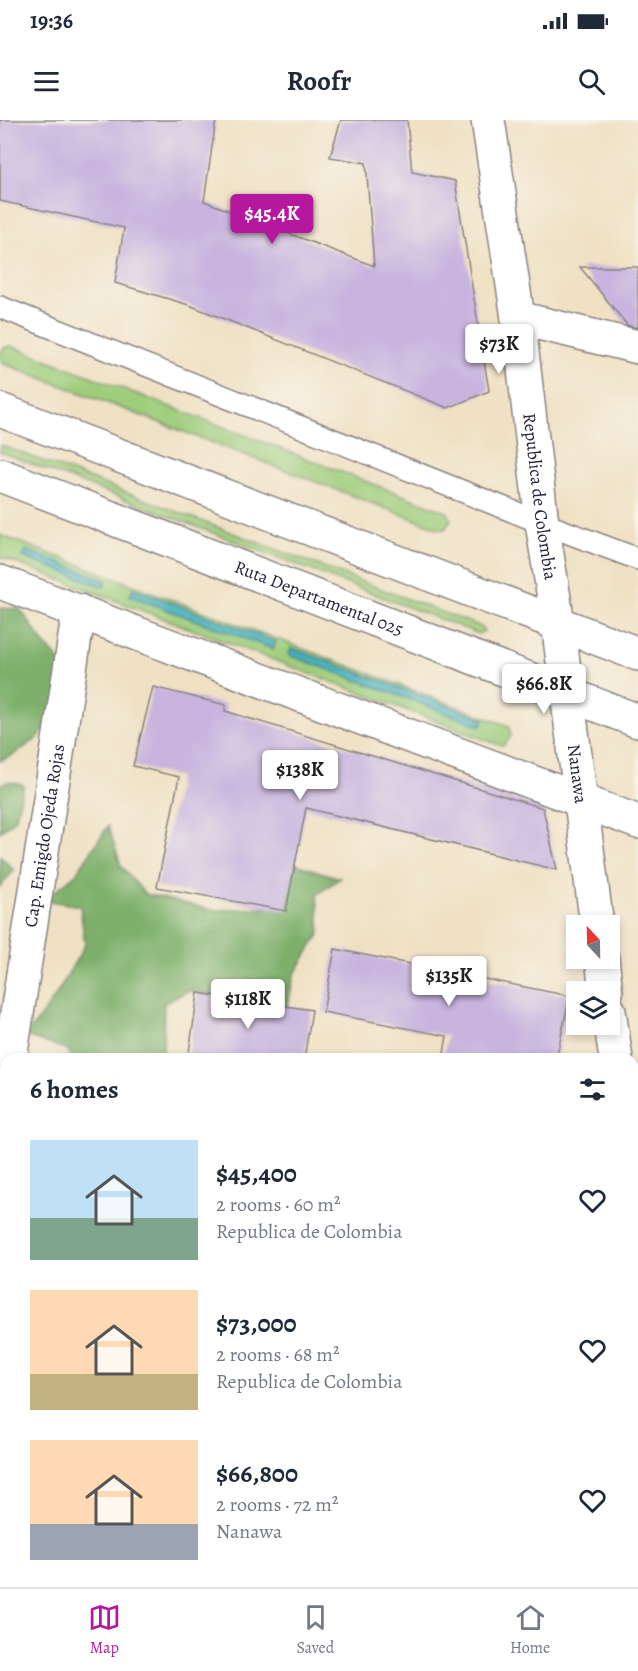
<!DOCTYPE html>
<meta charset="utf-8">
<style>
:root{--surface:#fff;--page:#f2f2f3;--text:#1f2937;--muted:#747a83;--line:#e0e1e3;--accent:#b5179e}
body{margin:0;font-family:Alegreya,serif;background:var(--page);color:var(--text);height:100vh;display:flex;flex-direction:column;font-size:22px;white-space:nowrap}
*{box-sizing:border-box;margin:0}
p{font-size:20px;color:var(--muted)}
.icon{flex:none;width:33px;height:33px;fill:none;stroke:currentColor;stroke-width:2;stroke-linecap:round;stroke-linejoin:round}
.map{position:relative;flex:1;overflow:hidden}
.side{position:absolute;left:0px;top:933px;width:639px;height:534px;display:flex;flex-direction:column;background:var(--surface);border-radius:18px 18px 0 0;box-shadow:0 3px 9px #0003}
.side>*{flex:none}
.needle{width:39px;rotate:338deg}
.tools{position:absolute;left:566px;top:795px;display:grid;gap:12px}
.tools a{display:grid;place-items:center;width:54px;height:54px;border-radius:0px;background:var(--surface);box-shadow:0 3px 9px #0003;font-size:30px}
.price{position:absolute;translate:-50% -51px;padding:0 14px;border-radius:6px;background:#fff;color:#222;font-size:20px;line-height:39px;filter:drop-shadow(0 2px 3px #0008)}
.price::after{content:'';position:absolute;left:50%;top:36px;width:18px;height:14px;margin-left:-9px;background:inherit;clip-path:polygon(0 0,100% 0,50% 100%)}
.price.current{background:var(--accent);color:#fff}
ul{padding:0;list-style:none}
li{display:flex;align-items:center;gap:18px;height:150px;padding:0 30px}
li span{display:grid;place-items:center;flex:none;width:168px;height:120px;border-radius:0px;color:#555}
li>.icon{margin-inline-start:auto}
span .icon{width:72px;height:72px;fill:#fffc;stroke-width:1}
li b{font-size:26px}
h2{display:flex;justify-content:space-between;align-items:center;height:72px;padding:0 30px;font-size:26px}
.status{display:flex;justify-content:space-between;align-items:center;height:42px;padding:0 30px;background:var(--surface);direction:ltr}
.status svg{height:16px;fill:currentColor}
header{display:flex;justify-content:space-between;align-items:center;height:78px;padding:0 30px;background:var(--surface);font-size:27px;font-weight:700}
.menu{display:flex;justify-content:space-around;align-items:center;height:84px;border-top:2px solid var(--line);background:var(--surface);font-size:16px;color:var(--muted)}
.menu a{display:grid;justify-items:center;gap:3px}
.menu .current{color:var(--accent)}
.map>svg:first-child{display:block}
.green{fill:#9ecd7c;stroke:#60785c;stroke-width:1.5}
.forest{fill:#7eb06c;stroke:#506954;stroke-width:1.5}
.water{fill:#42b1bd;stroke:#326a7c;stroke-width:1.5}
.building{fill:#c8b4df}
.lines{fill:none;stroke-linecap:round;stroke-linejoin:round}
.service-casing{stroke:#898280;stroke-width:24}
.minor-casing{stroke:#898280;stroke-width:36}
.tertiary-casing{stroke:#898280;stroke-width:36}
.trunk-casing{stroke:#898280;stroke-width:36}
.service{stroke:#fff;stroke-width:21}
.minor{stroke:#fff;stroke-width:33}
.tertiary{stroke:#fff;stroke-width:33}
.trunk{stroke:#fff;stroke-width:33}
.labels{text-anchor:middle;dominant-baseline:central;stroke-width:5;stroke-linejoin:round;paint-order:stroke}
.street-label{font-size:18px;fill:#22223b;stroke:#f7f3e8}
</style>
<div class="status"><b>19:36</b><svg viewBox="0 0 49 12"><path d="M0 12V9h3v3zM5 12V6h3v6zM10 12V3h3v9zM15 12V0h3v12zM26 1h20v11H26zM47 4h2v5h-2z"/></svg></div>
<header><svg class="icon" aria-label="menu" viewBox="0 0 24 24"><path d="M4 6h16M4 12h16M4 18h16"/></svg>Roofr<svg class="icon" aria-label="search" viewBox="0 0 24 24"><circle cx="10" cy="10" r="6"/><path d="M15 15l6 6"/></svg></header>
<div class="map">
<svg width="638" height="1467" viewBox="0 0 638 1467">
<rect width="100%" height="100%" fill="#f7f3e8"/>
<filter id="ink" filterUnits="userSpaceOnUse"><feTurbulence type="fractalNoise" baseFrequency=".0167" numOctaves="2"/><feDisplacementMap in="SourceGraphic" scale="12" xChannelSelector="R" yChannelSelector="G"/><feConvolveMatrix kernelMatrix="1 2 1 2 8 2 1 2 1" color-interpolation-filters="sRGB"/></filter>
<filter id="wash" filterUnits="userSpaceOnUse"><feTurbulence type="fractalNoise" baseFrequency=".008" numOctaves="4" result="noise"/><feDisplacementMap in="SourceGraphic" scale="24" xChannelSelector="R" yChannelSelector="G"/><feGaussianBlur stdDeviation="1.35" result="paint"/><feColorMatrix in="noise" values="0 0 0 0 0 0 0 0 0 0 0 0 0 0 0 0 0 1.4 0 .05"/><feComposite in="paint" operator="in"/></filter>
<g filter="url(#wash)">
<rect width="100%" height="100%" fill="#f0e1c4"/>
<g class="green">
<path d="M11 226 447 392 451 399 445 409H440L5 244 1 241 0 232 6 227Z"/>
<path d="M0 325 482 507 484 511 479 514 0 332Z"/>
<path d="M0 415 509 606 511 616 505 624 502 626 0 437Z"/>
</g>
<g class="forest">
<path d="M0 488 20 489 44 523 70 552 65 582 38 618 13 635 0 641Z"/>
<path d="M9 662 24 665 16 697 0 712V664Z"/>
<path d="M108 706 121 746 145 774 212 790 265 788 279 739 340 758 317 775 320 813 294 855 288 886 188 871 164 883 163 939H71L68 930 26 916 53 880 85 825 80 786 44 780 76 754Z"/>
<path d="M0 736 14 750 0 767Z"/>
<path d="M6 1082V1461H139L152 1467H0V1092Z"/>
<path d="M169 1461H206L200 1462 196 1467H166Z"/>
<path d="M244 1461H482V1467H265Z"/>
<path d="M522 1461H574L577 1467H519Z"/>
</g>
<g class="water">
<path d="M26 430 107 461 104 467 23 437Z"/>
<path d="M133 468 276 522 273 529 130 476Z"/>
<path d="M291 528 484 599 481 606 289 535Z"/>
</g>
<g id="blocks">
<g class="building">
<path d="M0 0H216L204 81 374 146 366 43 330 37 341 0H407L412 52 455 61 489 271 448 288 189 185 115 163 124 108 0 81Z"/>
<path d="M580 147H638V208L627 205Z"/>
<path d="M153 567 226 585 225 591 543 688 557 750 306 688 286 791 157 767 179 657 133 646Z"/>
<path d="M335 829 570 876 556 939H443L447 916 323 892Z"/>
<path d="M198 873 312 890 304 939H188Z"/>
</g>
</g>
</g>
<g filter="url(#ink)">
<use href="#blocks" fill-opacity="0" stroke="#898280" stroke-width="1.5"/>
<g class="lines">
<g class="service-casing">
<path id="service" d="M0 187 542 403 638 439"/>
</g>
<g class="minor-casing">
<g id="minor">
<path d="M518 198 638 227"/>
<path d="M0 462 638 702"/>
<path id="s1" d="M10 939 79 491"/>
<path d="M0 1001 6 962"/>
</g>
</g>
<g class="tertiary-casing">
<g id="tertiary">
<path id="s2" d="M488 0 518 198 542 403 558 503 597 806"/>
<path d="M602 838 606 872"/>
<path d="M609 891 616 939"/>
<path d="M633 1066 638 1102"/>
</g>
</g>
<g class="trunk-casing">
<g id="trunk">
<path d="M0 290 638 534"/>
<path id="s3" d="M0 355 638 601"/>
</g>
</g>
<use href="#service" class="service"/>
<use href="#minor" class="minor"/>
<use href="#tertiary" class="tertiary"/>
<use href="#trunk" class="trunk"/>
</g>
</g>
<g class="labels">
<g class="street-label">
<text stroke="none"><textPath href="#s2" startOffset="380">Republica de Colombia</textPath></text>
<text stroke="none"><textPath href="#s3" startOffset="342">Ruta Departamental 025</textPath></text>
<text stroke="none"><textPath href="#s2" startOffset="660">Nanawa</textPath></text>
<text stroke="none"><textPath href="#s1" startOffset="226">Cap. Emigdo Ojeda Rojas</textPath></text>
</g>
</g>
</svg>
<div class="tools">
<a><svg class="needle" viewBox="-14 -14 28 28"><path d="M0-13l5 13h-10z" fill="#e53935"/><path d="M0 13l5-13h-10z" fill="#747a83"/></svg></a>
<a><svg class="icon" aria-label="layers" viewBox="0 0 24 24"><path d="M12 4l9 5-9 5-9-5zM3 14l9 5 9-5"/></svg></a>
</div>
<b class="price current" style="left:272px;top:125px">$45.4K</b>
<b class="price" style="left:499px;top:255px">$73K</b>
<b class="price" style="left:544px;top:595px">$66.8K</b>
<b class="price" style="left:300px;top:681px">$138K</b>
<b class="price" style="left:449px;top:887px">$135K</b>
<b class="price" style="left:248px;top:910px">$118K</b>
<section class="side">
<h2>6 homes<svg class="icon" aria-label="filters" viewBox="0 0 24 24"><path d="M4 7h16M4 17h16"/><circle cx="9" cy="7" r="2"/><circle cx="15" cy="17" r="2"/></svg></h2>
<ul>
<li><span style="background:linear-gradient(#bfe0f5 65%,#7fa58c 0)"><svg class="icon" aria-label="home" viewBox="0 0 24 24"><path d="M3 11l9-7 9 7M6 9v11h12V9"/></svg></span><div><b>$45,400</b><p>2 rooms · 60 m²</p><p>Republica de Colombia</p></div><svg class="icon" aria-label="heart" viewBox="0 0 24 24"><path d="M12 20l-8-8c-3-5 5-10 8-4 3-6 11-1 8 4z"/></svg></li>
<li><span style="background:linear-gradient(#ffd9b3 70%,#c2b280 0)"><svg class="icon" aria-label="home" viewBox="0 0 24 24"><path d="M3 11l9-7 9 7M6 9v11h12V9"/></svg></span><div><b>$73,000</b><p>2 rooms · 68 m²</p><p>Republica de Colombia</p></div><svg class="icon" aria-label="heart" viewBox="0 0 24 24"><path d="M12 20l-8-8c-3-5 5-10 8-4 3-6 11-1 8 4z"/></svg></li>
<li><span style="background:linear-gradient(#ffd9b3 70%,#9aa5b1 0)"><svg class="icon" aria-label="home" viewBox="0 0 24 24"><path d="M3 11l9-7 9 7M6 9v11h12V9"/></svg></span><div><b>$66,800</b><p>2 rooms · 72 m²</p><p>Nanawa</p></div><svg class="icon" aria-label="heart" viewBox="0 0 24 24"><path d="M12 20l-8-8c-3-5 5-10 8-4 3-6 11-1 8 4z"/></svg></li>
</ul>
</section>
</div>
<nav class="menu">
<a class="current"><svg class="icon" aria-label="map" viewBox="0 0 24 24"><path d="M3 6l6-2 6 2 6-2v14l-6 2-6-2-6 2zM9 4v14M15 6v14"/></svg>Map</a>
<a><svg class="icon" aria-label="saved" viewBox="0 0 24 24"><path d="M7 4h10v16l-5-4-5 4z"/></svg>Saved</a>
<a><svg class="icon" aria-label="home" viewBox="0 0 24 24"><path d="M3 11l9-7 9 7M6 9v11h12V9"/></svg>Home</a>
</nav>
